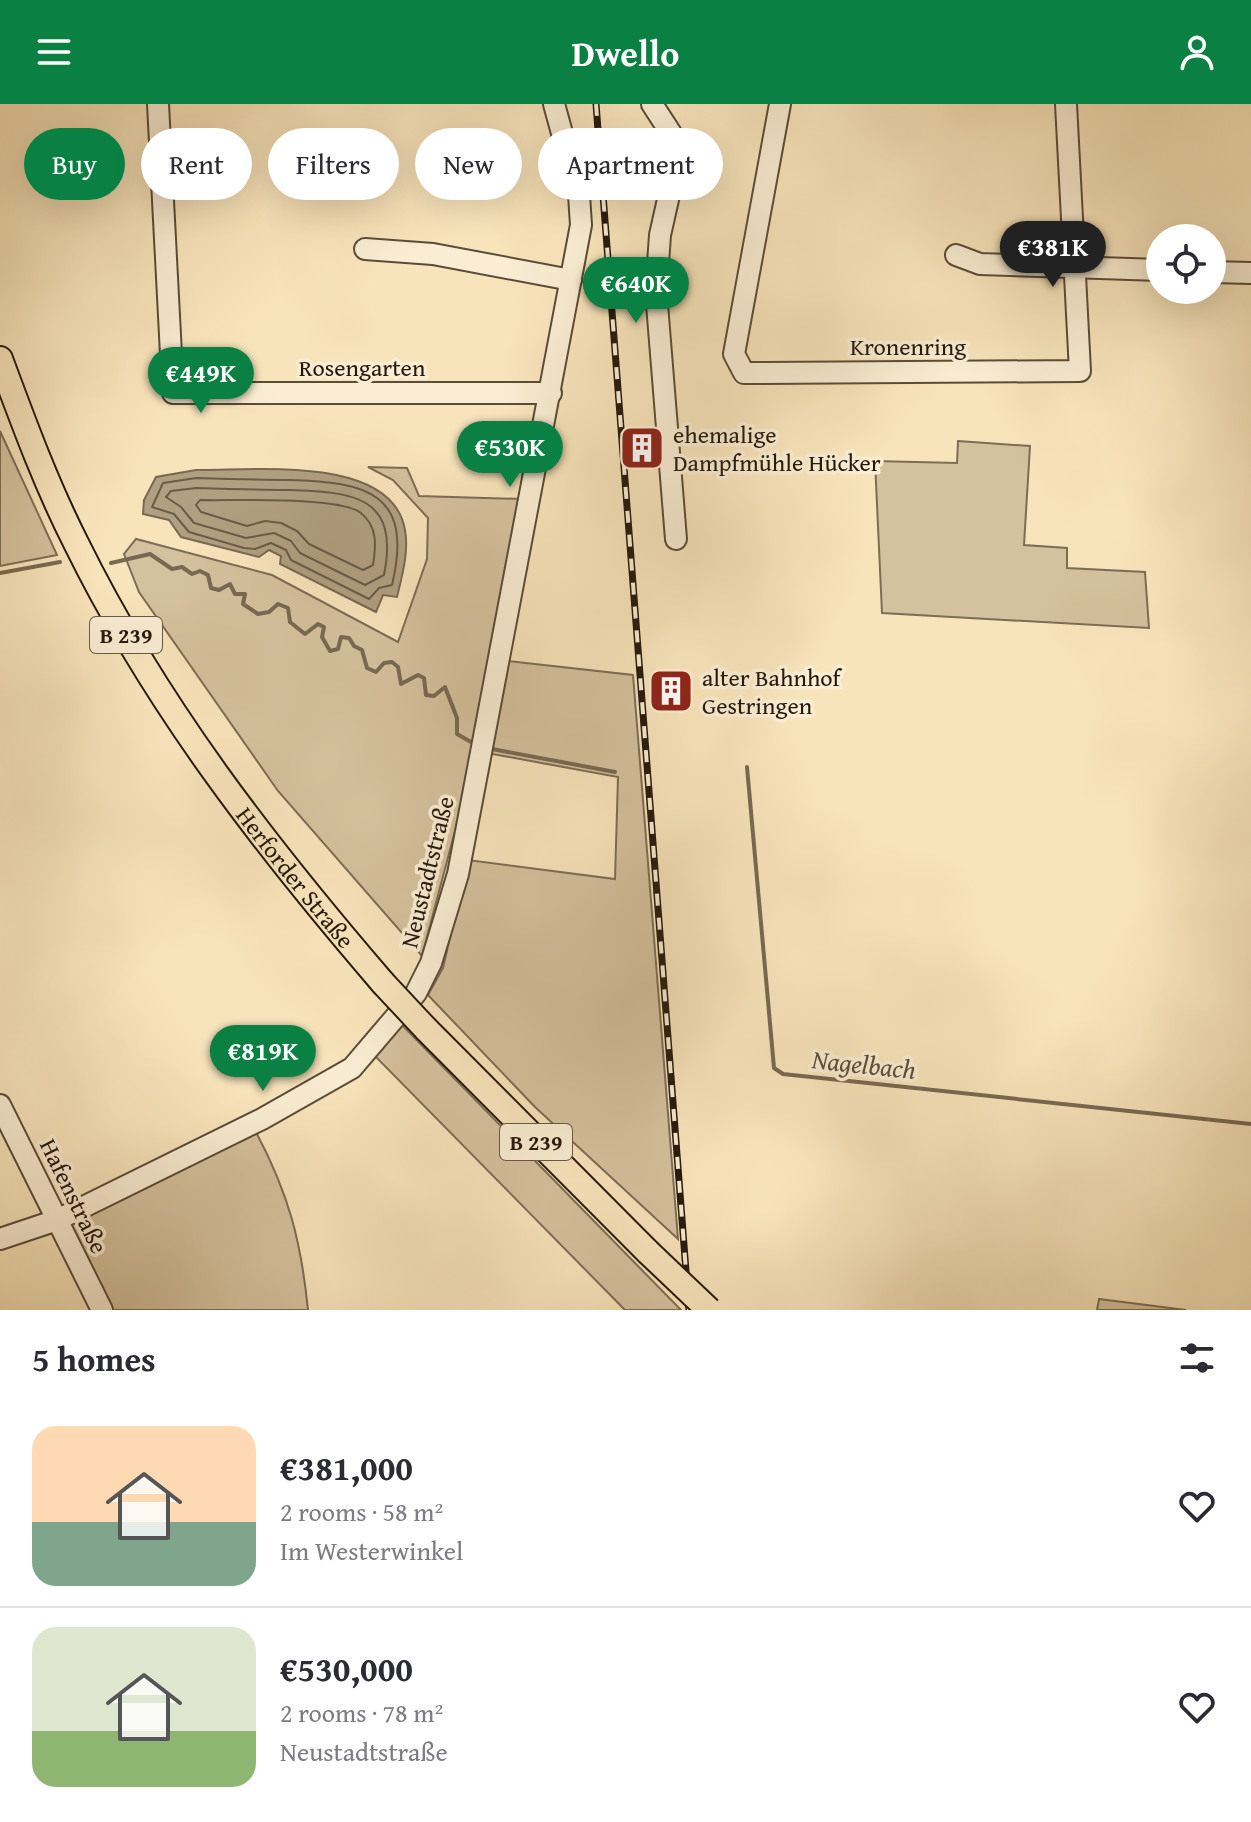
<!DOCTYPE html>
<meta charset="utf-8">
<style>
:root{--surface:#fff;--page:#f7f7f7;--text:#2b2b33;--muted:#7c7c81;--line:#e1e1e2;--accent:#0b8043}
body{margin:0;font-family:"Gentium Book Plus",serif;background:var(--page);color:var(--text);height:100vh;display:flex;flex-direction:column;font-size:30px;white-space:nowrap}
*{box-sizing:border-box;margin:0}
p{font-size:26px;color:var(--muted)}
.icon{flex:none;width:44px;height:44px;fill:none;stroke:currentColor;stroke-width:2;stroke-linecap:round;stroke-linejoin:round}
.map{position:relative;height:1206px;overflow:hidden}
.details{display:flex;flex-direction:column;background:var(--surface);flex:1}
.details>*{flex:none}
.top-card{position:absolute;left:24px;top:24px;width:800px;height:72px;display:flex;gap:16px}
.controls{position:absolute;left:1146px;top:120px;display:grid;gap:16px}
.controls a{display:grid;place-items:center;width:80px;height:80px;border-radius:50%;background:var(--surface);box-shadow:0 8px 32px #0002;font-size:40px}
.price{position:absolute;translate:-50% -68px;padding:0 18px;border-radius:28px;background:var(--accent);color:#fff;font-size:26px;line-height:52px;filter:drop-shadow(0 2px 4px #0008)}
.price::after{content:'';position:absolute;left:50%;top:48px;width:24px;height:18px;margin-left:-12px;background:inherit;clip-path:polygon(0 0,100% 0,50% 100%)}
.price.current{background:#222;color:#fff}
ul{padding:0;list-style:none}
li{display:flex;align-items:center;gap:24px;height:200px;padding:0 32px}
li+li{border-top:2px solid var(--line)}
li span{display:grid;place-items:center;flex:none;width:224px;height:160px;border-radius:24px;color:#555}
li>.icon{margin-inline-start:auto}
span .icon{width:96px;height:96px;fill:#fffc;stroke-width:1}
li b{font-size:34px}
h2{display:flex;justify-content:space-between;align-items:center;height:96px;padding:0 32px;font-size:34px}
.chip{padding:0 28px;border-radius:36px;background:var(--surface);box-shadow:0 8px 32px #0002;font-size:28px;line-height:72px}
.chip.current{background:var(--accent);color:#fff}
header{display:flex;justify-content:space-between;align-items:center;height:104px;padding:0 32px;background:var(--accent);color:#fff;font-size:36px;font-weight:600}
.map>svg:first-child{display:block}
.green{fill:#d4c19d;stroke:#7c6d55;stroke-width:2}
.water{fill:#b09f80;stroke:#786952;stroke-width:2}
.lines{fill:none;stroke-linecap:round;stroke-linejoin:round}
.shore{stroke:#6a5c46;stroke-width:2}
.stream{stroke:#786952;stroke-width:4}
.minor-casing{stroke:#5a4c38;stroke-width:24}
.major-casing{stroke:#25190d;stroke-width:28}
.minor{stroke:#faedd3;stroke-width:20}
.major{stroke:#f8e4bb;stroke-width:24}
.rail-casing{stroke:#25190d;stroke-width:7}
.rail{stroke:#faedd3;stroke-width:4;stroke-dasharray:12;stroke-linecap:butt}
.major-bridge-casing{stroke:#25190d;stroke-width:28;stroke-linecap:butt}
.major-bridge{stroke:#f8e4bb;stroke-width:24}
.labels{text-anchor:middle;dominant-baseline:central;stroke-width:7;stroke-linejoin:round;paint-order:stroke}
.shield{fill:#faedd3;stroke:#655948;stroke-width:2}
.shield-label{font-size:22px;font-weight:bold;fill:#25190d}
.street-label{font-size:24px;fill:#25190d;stroke:#faedd3}
.poi-label{font-size:24px;fill:#25190d;stroke:#faedd3;text-anchor:start}
.water-label{font-size:26px;font-style:italic;fill:#5d4f3b;stroke:#faedd3}
</style>
<header><svg class="icon" aria-label="menu" viewBox="0 0 24 24"><path d="M4 6h16M4 12h16M4 18h16"/></svg>Dwello<svg class="icon" aria-label="person" viewBox="0 0 24 24"><circle cx="12" cy="8" r="4"/><path d="M4 21q1-7 8-7t8 7"/></svg></header>
<div class="map">
<svg width="1251" height="1206" viewBox="0 0 1251 1206">
<rect width="100%" height="100%" fill="#f8e4bb"/>
<filter id="stains"><feTurbulence type="fractalNoise" baseFrequency=".0025" numOctaves="4"/><feColorMatrix values="0 0 0 0 .2 0 0 0 0 .09 0 0 0 0 .02 0 0 0 .5 -.17"/></filter>
<radialGradient id="worn" r=".72"><stop offset=".6" stop-color="#630" stop-opacity="0"/><stop offset="1" stop-color="#630" stop-opacity=".3"/></radialGradient>
<g class="green">
<path d="M0 327 57 451 0 462Z"/>
<path d="M958 337 1030 342 1024 441 1067 444V464L1145 468 1149 524 882 509 875 357 957 359Z"/>
<path d="M368 363 407 364 419 392 522 395 460 708 422 852 278 687 139 488 124 450 136 435 272 471 398 538 427 455 428 414 393 376Z"/>
<path d="M507 557 633 571 678 1135 535 1003 428 891 443 864 468 756 615 775 618 673 487 649Z"/>
<path d="M401 920 681 1206H625L374 951Z"/>
<path d="M257 1030C289 1091 301 1137 308 1206H106L62 1117 235 1034Z"/>
<path d="M1099 1195 1186 1206H1097Z"/>
</g>
<path class="water" d="M196 366C253 367 392 350 405 426 409 448 402 472 397 493L383 491 376 508 280 460 281 452 269 446 259 453 181 433 169 416 143 410 144 396 156 373Z"/>
<g class="lines">
<g class="shore">
<path d="M196 374C227 375 258 376 289 376 367 378 414 389 392 481L379 484 369 495 291 456 286 446 271 439 255 445 244 444 189 428 174 410 152 403 163 379Z"/>
<path d="M196 384C227 385 258 386 288 386 352 388 400 391 384 471L365 481 300 449 291 437 274 429 246 434 194 419 181 403 166 393 171 387Z"/>
<path d="M200 396C231 397 341 392 361 409 378 423 376 442 373 461L363 466 309 440 297 427 281 419 265 417 247 422 201 408 196 401Z"/>
</g>
<g class="stream">
<path d="M111 459 150 450 172 465 182 463 192 470 200 467 208 471 211 484 219 486 230 480 235 490H245L243 500 258 510 269 508 278 500 288 504 290 518 305 530 318 520 324 523 322 533 330 547 338 545 341 533 349 534 354 542 362 546 367 564 376 568 384 559 392 558 398 563 401 580 418 571 424 574 426 591 434 592 445 583 457 614V630L471 638"/>
<path d="M0 469 60 458"/>
<path d="M492 645 615 668"/>
<path d="M747 663 774 964 783 970 1251 1020"/>
</g>
<g class="minor-casing">
<g id="minor">
<path d="M158 0 173 289H551"/>
<path d="M652 0 674 34 676 60 660 131 656 188 676 435"/>
<path d="M780 0 734 250 744 269 1080 267 1066 0"/>
<path d="M365 145 433 150 571 176"/>
<path d="M956 151 980 160 1160 166"/>
<path d="M1212 168 1251 169"/>
<path d="M0 1001 102 1206"/>
<path d="M0 1135 57 1116 262 1015 352 964 416 889 431 859 458 770 581 121 579 91 554 0"/>
</g>
</g>
<g class="major-casing">
<g id="major">
<path id="s1" d="M0 255C23 317 46 380 76 439 156 602 266 743 383 879"/>
<path d="M426 925 648 1148"/>
</g>
</g>
<use href="#minor" class="minor"/>
<use href="#major" class="major"/>
<g class="rail-casing">
<path id="rail" d="M596 0 689 1206"/>
</g>
<use href="#rail" class="rail"/>
<g class="major-bridge-casing">
<g id="major-bridge">
<path d="M383 879 426 925"/>
<path d="M648 1148 709 1206"/>
</g>
</g>
<use href="#major-bridge" class="major-bridge"/>
</g>
<defs>
<g id="building-square" transform="scale(2.3)"><rect x="-9" y="-9" width="18" height="18" rx="4" fill="#8f2418" stroke="#faedd3"/><path d="M-4-6H4V6H1V3H-1V6H-4ZM-2.5-4.3h1.7v1.8h-1.7ZM.8-4.3h1.7v1.8H.8ZM-2.5-1h1.7V.8h-1.7ZM.8-1h1.7V.8H.8Z" fill="#fff"/></g>
</defs>
<g fill-rule="evenodd">
<use href="#building-square" x="642" y="344"/>
<use href="#building-square" x="671" y="587"/>
</g>
<g class="labels">
<g class="shield">
<rect x="90" y="513" width="72" height="36" rx="6"/>
<rect x="500" y="1020" width="72" height="36" rx="6"/>
</g>
<g class="shield-label">
<text x="126" y="531">B 239</text>
<text x="536" y="1038">B 239</text>
</g>
<g class="street-label">
<text x="908" y="242">Kronenring</text>
<text x="362" y="263">Rosengarten</text>
<text transform="translate(427 768) rotate(-76)">Neustadtstraße</text>
<text stroke="none"><textPath href="#s1" startOffset="600">Herforder Straße</textPath></text>
<text transform="translate(74 1092) rotate(64)">Hafenstraße</text>
</g>
<g class="poi-label">
<text x="673" y="330">ehemalige<tspan x="673" dy="28">Dampfmühle Hücker</tspan></text>
<text x="702" y="573">alter Bahnhof<tspan x="702" dy="28">Gestringen</tspan></text>
</g>
<g class="water-label">
<text transform="translate(864 960) rotate(6)">Nagelbach</text>
</g>
</g>
<rect width="100%" height="100%" filter="url(#stains)"/>
<rect width="100%" height="100%" fill="url(#worn)"/>
</svg>
<div class="controls">
<a><svg class="icon" aria-label="locate" viewBox="0 0 24 24"><circle cx="12" cy="12" r="6"/><path d="M12 2v4M12 18v4M2 12h4M18 12h4"/></svg></a>
</div>
<b class="price current" style="left:1053px;top:185px">€381K</b>
<b class="price" style="left:636px;top:221px">€640K</b>
<b class="price" style="left:201px;top:311px">€449K</b>
<b class="price" style="left:510px;top:385px">€530K</b>
<b class="price" style="left:263px;top:989px">€819K</b>
<div class="top-card">
<a class="chip current">Buy</a>
<a class="chip">Rent</a>
<a class="chip">Filters</a>
<a class="chip">New</a>
<a class="chip">Apartment</a>
</div>
</div>
<section class="details">
<h2>5 homes<svg class="icon" aria-label="filters" viewBox="0 0 24 24"><path d="M4 7h16M4 17h16"/><circle cx="9" cy="7" r="2"/><circle cx="15" cy="17" r="2"/></svg></h2>
<ul>
<li><span style="background:linear-gradient(#ffd9b3 60%,#7fa58c 0)"><svg class="icon" aria-label="home" viewBox="0 0 24 24"><path d="M3 11l9-7 9 7M6 9v11h12V9"/></svg></span><div><b>€381,000</b><p>2 rooms · 58 m²</p><p>Im Westerwinkel</p></div><svg class="icon" aria-label="heart" viewBox="0 0 24 24"><path d="M12 20l-8-8c-3-5 5-10 8-4 3-6 11-1 8 4z"/></svg></li>
<li><span style="background:linear-gradient(#dfe7d0 65%,#8fb573 0)"><svg class="icon" aria-label="home" viewBox="0 0 24 24"><path d="M3 11l9-7 9 7M6 9v11h12V9"/></svg></span><div><b>€530,000</b><p>2 rooms · 78 m²</p><p>Neustadtstraße</p></div><svg class="icon" aria-label="heart" viewBox="0 0 24 24"><path d="M12 20l-8-8c-3-5 5-10 8-4 3-6 11-1 8 4z"/></svg></li>
</ul>
</section>
